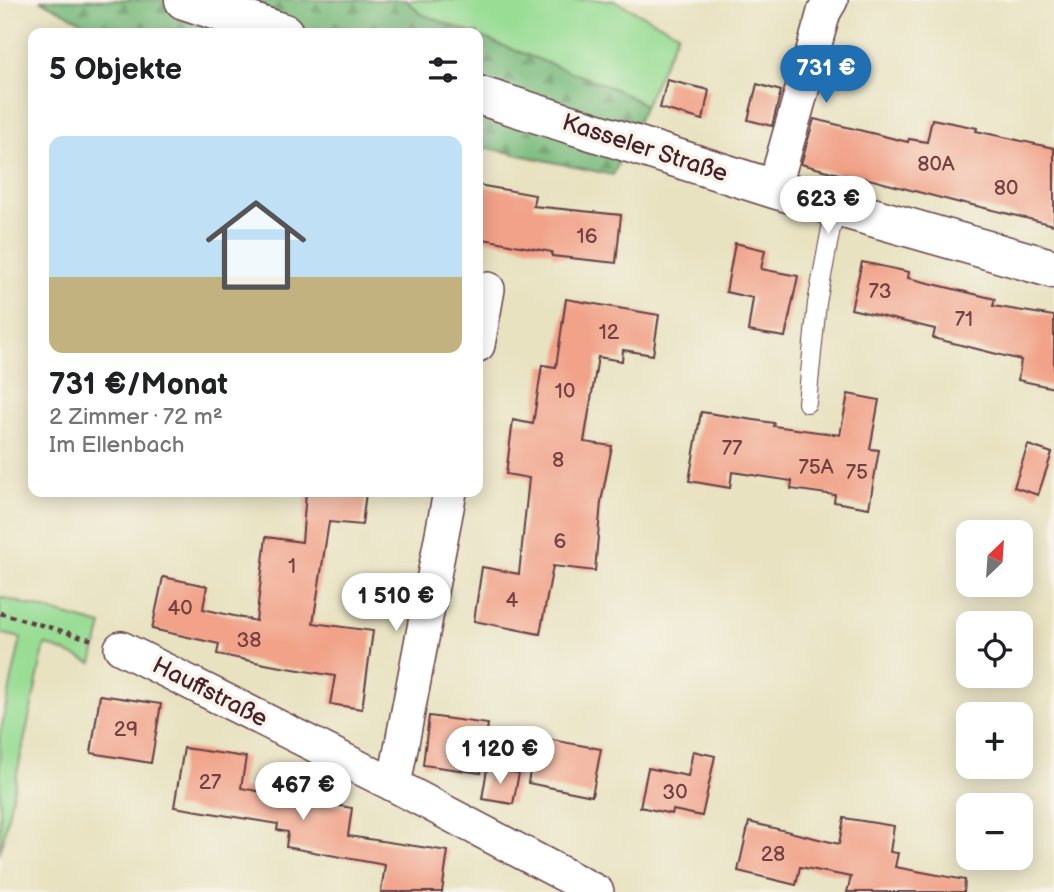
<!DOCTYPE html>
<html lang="de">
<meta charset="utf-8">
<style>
:root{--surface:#fff;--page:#f2f2f2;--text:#202124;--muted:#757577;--accent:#1f6fb2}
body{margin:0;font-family:"Balsamiq Sans",sans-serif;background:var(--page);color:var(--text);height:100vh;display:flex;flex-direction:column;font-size:26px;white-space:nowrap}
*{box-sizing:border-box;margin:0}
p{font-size:23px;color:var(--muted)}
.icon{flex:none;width:38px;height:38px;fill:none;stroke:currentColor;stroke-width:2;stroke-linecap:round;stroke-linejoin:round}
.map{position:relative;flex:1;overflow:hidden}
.panel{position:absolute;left:28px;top:28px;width:455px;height:469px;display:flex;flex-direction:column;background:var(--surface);border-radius:14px;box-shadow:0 4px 18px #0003}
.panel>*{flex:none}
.needle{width:46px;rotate:25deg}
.fabs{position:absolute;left:956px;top:520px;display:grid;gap:14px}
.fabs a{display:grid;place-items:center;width:77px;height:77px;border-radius:14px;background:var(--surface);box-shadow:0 4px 18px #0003;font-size:35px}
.price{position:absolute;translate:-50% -60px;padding:0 16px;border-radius:24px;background:#fff;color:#222;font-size:23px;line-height:46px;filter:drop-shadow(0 2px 4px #0008)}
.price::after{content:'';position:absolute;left:50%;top:42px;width:21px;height:16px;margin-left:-10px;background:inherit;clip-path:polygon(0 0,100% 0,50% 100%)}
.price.selected{background:var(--accent);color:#fff}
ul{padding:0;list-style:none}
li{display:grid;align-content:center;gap:14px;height:371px;padding:0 21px}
li span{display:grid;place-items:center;height:217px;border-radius:14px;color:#555}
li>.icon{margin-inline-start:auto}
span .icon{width:126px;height:126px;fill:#fffc;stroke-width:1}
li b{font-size:30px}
h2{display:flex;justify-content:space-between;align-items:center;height:84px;padding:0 21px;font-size:30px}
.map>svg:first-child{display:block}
.grass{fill:#99dd95;stroke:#727e60;stroke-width:2}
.forest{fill:url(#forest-firs);stroke:#626e54;stroke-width:2}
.building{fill:#f1a288}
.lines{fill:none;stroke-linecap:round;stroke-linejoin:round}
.service-casing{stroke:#623c42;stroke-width:20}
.minor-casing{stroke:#623c42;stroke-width:36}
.tertiary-casing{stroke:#623c42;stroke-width:41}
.path{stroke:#623c42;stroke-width:4.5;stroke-dasharray:5 5;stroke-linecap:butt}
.service{stroke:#fff;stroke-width:18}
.minor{stroke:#fff;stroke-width:33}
.tertiary{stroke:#fff;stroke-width:38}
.labels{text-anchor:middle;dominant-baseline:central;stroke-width:7;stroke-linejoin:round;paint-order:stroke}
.number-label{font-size:21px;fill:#744042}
.street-label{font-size:24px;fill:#4a1f2b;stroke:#f7f3e8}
</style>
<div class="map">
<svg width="1054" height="892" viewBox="0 0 1054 892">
<defs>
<pattern id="forest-firs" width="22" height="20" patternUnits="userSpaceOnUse" patternTransform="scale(1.75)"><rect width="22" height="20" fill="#7abc7e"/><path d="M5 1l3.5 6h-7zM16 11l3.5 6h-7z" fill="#669867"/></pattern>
</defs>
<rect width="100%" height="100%" fill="#f7f3e8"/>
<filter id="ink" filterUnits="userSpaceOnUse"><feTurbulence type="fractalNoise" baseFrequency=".0143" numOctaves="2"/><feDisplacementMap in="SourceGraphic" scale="14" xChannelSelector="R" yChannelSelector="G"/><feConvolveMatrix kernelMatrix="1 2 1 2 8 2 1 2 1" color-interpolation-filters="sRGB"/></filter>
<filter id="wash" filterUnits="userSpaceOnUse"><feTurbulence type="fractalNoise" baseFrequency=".00686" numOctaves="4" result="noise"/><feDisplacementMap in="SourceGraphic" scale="28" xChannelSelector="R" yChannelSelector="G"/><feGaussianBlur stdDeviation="1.57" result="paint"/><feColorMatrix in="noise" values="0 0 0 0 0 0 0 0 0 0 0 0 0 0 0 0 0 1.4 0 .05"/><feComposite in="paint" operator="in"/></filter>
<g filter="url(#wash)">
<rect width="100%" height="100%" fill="#e8e2c1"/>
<g class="grass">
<path d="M406 0H613L678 33 645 105 615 89 478 36V33H471L421 14Z"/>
<path d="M0 597 102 625 92 663 45 644 0 853V734L21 638 0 633Z"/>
</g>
<g class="forest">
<path d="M40 0H406L421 14 471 33H96L83 22Z"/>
<path d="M478 36 615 89 645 105 613 175 478 146Z"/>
</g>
<g id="blocks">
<g class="building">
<path d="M667 80 709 90 703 120 660 108Z"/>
<path d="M757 84 781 91 772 126 748 120Z"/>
<path d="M814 119 908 142 909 139 927 142 932 119 977 128 976 131 1054 148V225L960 202V203L865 178V181L801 164Z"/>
<path d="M478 185 535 195 533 206 621 215 616 263 552 256V252L478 238Z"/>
<path d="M735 243 765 250 761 269 798 276 785 337 748 331 753 298 726 292Z"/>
<path d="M862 262 909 272 908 278 995 299 993 306 1054 316V388L1018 380 1021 360 933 338 935 329 851 309Z"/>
<path d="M566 299 659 315 653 355 623 350 622 361 598 357 584 442 612 446 601 502 595 571 553 566 540 634 474 621 482 567 519 574 529 478 506 474 513 420 533 424 542 365 556 367Z"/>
<path d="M848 394 879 400 870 449 879 450 869 508 834 502 835 495 791 489 792 481 732 472 730 488 689 481 701 412 774 423 773 426 840 435Z"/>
<path d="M1028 445 1052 453 1038 495 1014 487Z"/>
<path d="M306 492H366L362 525 329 522 313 623 373 631 362 709 330 704 335 676 270 665 217 654 219 644 152 629 163 577 207 586 203 609 256 621 266 537 302 542Z"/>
<path d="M100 695 161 704 151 763 91 753Z"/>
<path d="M429 716 488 724 481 773 423 765Z"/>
<path d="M536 737 601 749 592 796 528 783Z"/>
<path d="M184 748 246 757 241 788 352 808 348 836 448 851 442 892H381L385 865 286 847 288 832 277 830 278 824 174 807Z"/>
<path d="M693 751 715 756 702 816 673 810 672 814 640 807 648 768 688 776Z"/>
<path d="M487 769 519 773 513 804 482 799Z"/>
<path d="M844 818 894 826 890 852 898 853 895 867 965 880 964 892H847L851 877 800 867 796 885 738 871 749 822 839 844Z"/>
</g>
</g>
</g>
<g filter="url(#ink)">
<use href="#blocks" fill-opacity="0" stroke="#623c42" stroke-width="2"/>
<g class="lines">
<g class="service-casing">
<path id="service" d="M807 403 817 303 835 207"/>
</g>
<g class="minor-casing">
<g id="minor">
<path d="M774 189 824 12 831 0"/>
<path d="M478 345 488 289"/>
<path d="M121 648 394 785 597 892"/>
<path d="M394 785 450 492"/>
</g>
</g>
<g class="tertiary-casing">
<g id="tertiary">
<path d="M184 0 284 33"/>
<path d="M478 95 774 189 1054 269"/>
</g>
</g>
<path class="path" d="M0 613 93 640"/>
<use href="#service" class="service"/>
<use href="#minor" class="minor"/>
<use href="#tertiary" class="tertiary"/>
</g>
</g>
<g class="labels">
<g class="number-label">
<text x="936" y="164">80A</text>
<text x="1006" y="188">80</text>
<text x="587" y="236">16</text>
<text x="880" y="291">73</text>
<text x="964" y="319">71</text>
<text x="609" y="332">12</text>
<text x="565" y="391">10</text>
<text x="732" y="448">77</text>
<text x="558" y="460">8</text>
<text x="816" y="467">75A</text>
<text x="857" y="472">75</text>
<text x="560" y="541">6</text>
<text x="292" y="566">1</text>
<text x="512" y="600">4</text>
<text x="180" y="608">40</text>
<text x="249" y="640">38</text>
<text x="126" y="729">29</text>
<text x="210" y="782">27</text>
<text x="675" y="792">30</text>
<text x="773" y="854">28</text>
</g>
<g class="street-label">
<text transform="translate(645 148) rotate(18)">Kasseler Straße</text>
<text transform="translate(210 692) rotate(27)">Hauffstraße</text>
</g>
</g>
</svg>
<div class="fabs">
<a><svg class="needle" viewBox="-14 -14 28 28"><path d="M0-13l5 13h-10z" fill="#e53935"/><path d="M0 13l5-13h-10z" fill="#757577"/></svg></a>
<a><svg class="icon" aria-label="locate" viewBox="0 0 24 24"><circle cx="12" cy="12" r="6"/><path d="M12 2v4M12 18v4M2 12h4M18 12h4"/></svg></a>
<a>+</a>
<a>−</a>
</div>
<b class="price selected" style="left:826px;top:105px">731 €</b>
<b class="price" style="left:828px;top:236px">623 €</b>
<b class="price" style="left:396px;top:633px">1 510 €</b>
<b class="price" style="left:500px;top:786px">1 120 €</b>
<b class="price" style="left:303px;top:822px">467 €</b>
<section class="panel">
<h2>5 Objekte<svg class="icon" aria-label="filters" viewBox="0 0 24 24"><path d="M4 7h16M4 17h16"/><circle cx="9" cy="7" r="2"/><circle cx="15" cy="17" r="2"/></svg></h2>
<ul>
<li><span style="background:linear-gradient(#bfe0f5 65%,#c2b280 0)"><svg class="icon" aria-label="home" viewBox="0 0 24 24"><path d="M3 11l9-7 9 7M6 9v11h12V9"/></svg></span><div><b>731 €/Monat</b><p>2 Zimmer · 72 m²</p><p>Im Ellenbach</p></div></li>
</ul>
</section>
</div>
